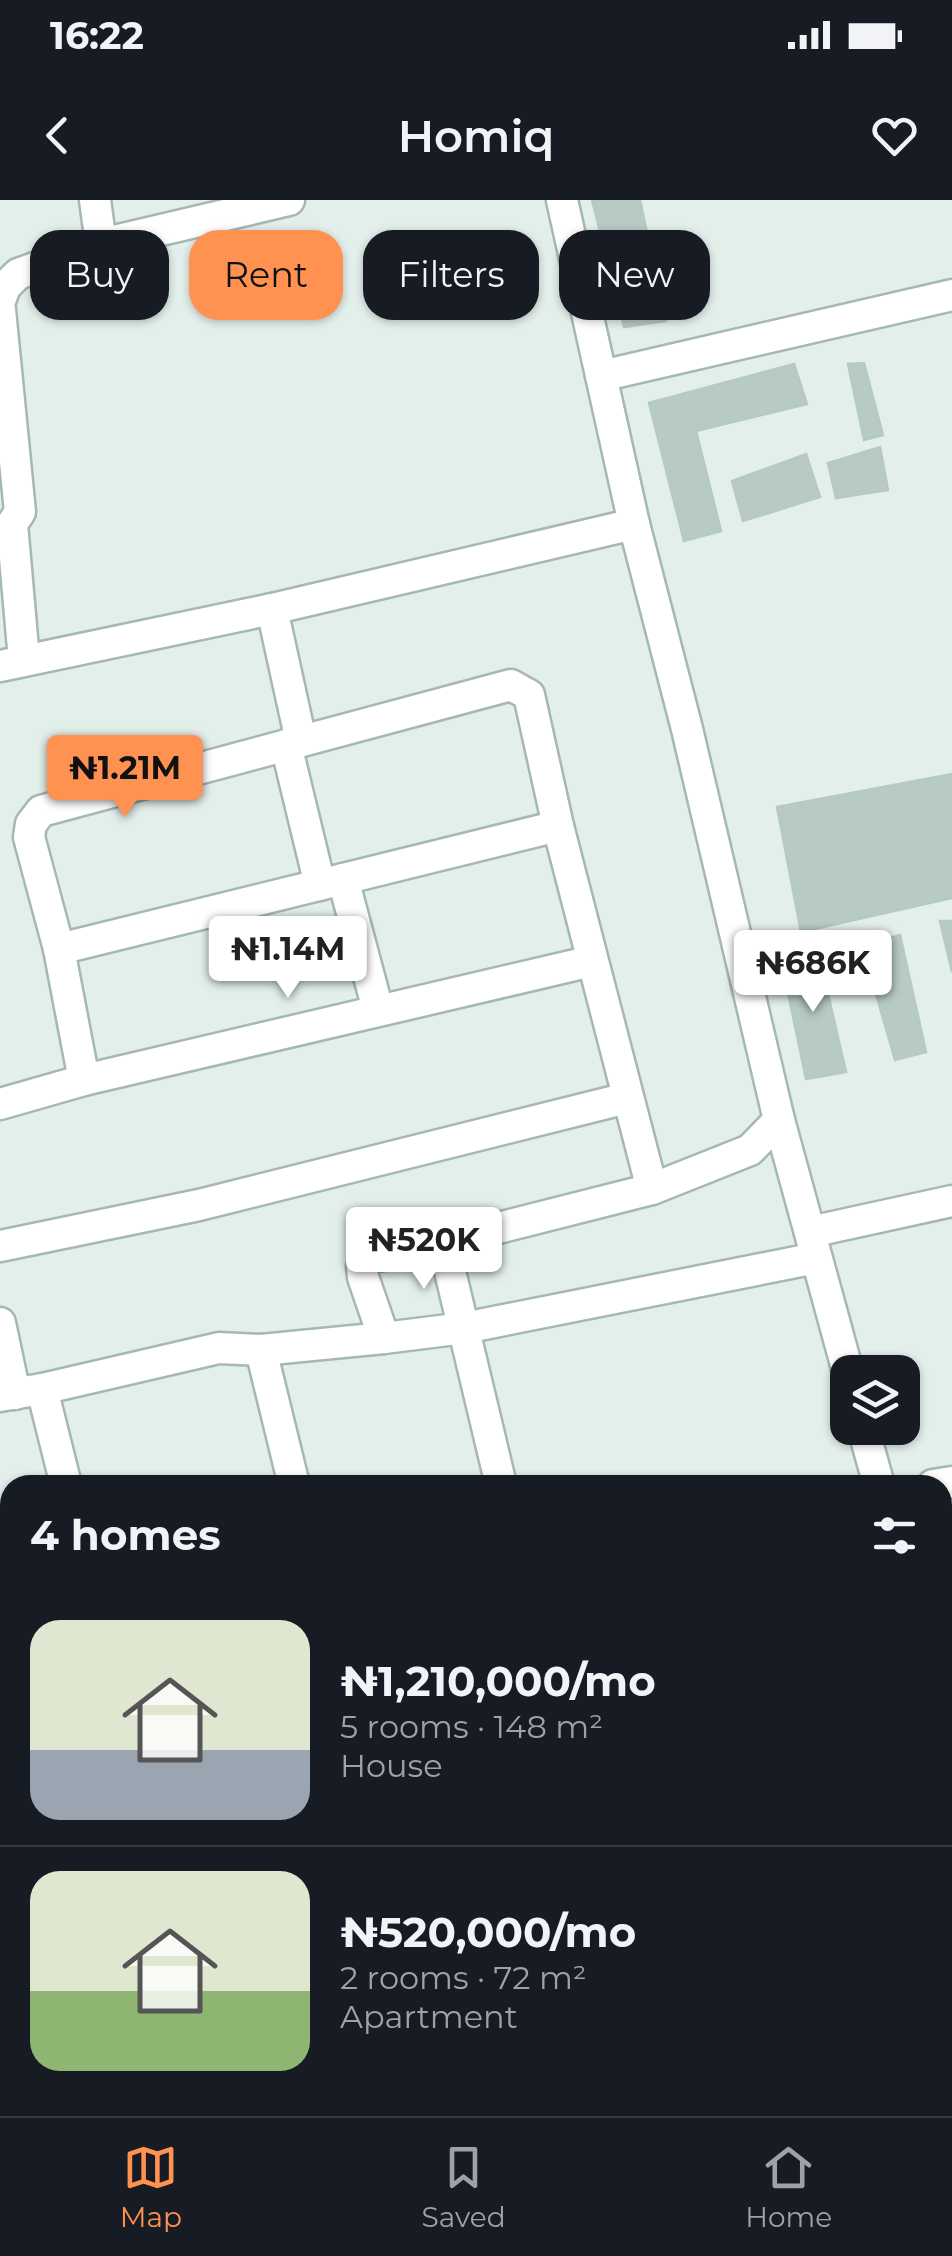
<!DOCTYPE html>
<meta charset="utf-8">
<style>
:root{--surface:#171b24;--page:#242831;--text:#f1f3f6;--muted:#9ea1a6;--line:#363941;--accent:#ff9151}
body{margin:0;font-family:Montserrat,sans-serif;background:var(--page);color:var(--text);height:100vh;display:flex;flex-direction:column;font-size:38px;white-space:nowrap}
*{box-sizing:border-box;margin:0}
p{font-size:32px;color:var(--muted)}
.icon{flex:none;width:55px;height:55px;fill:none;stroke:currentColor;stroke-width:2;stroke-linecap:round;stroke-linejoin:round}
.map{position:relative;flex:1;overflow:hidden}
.sheet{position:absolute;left:0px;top:1275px;width:952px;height:642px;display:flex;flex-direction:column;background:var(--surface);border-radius:30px 30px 0 0;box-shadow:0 2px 8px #0004}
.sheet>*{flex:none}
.guide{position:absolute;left:30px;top:30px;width:892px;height:90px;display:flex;gap:20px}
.tools{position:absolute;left:830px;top:1155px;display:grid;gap:20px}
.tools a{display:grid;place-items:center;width:90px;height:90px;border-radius:20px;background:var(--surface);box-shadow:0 2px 8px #0004;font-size:50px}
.price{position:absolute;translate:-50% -85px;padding:0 22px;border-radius:10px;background:#fff;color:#222;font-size:32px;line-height:65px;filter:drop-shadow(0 2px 5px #0008)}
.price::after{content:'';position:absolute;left:50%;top:60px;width:30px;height:22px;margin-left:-15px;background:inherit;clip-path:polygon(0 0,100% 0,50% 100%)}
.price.current{background:var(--accent);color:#111}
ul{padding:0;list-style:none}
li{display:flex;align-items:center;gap:30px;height:250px;padding:0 30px}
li+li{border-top:2px solid var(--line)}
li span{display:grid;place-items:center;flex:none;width:280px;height:200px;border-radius:30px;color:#555}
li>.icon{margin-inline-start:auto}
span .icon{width:120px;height:120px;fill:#fffc;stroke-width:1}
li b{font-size:42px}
h2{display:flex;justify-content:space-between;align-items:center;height:120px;padding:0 30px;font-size:42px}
.chip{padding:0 35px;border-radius:30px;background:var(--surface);box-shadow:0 2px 8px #0004;font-size:35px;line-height:90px}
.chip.current{background:var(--accent);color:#111}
.status{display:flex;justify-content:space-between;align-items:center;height:70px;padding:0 50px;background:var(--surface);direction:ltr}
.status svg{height:28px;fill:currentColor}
header{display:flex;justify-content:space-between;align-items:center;height:130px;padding:0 30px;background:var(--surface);font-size:45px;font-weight:600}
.tabs{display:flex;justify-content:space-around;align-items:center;height:140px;border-top:2px solid var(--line);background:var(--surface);font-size:28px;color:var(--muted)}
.tabs a{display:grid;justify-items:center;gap:5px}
.tabs .current{color:var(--accent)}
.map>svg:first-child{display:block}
.building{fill:#b8cac5;stroke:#b5cac3;stroke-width:2.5}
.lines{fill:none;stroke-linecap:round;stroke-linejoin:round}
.minor-casing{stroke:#a5b8b4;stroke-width:35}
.minor{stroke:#fff;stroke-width:30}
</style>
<div class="status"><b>16:22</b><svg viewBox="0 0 49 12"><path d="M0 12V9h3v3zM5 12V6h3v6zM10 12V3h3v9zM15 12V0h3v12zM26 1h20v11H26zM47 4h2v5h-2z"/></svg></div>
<header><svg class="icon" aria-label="back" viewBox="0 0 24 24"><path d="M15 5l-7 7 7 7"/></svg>Homiq<svg class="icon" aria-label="heart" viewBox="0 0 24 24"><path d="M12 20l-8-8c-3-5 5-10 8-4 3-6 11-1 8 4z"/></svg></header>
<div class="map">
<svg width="952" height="1916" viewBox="0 0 952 1916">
<rect width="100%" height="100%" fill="#e3efeb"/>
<g class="building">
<path d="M592 0H640L666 121 624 127Z"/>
<path d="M864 163 883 235 864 240 848 164Z"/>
<path d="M794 164 807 204 696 231 721 331 684 341 649 203Z"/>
<path d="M880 247 888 290 836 298 828 263Z"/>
<path d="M806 254 820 297 743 321 732 281Z"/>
<path d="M952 574V698L801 732 777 607Z"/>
<path d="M940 721H952V772Z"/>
<path d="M900 735 926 852 895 860 862 745Z"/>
<path d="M817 746 846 872 806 879 781 759Z"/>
</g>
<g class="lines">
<g class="minor-casing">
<g id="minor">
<path d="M95 0 101 44"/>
<path d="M562 0 634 324 687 529 779 920 848 1172"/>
<path d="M0 101 5 87 18 74 101 44 289 0"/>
<path d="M0 110 20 312 12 324 24 460"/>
<path d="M601 176 952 95"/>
<path d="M272 409 301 541"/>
<path d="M0 466 272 409 634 324"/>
<path d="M286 545 320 685"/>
<path d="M343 679 378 810"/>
<path d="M59 749 558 626"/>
<path d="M84 880 59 749 29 637 31 624 41 611 511 485 529 495 558 626 652 989"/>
<path d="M0 904 84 880 592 761"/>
<path d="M810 1032 952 1001"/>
<path d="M443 1042 501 1285"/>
<path d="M0 1046 199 1005 627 898"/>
<path d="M0 1123 15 1194"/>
<path d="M384 1138 363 1077 362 1067 369 1058 443 1042 652 989 750 950 779 920"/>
<path d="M261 1150 294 1285"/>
<path d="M42 1189 66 1285"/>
<path d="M0 1196 42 1189 219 1148 261 1150 384 1138 464 1128 816 1058"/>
<path d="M863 1228 879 1285"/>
<path d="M933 1285 952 1282"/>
<path d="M942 1522 952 1558"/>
<path d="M0 1576 10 1618"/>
<path d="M0 1734 10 1779"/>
<path d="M39 1908 41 1916"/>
<path d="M72 1908 74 1916"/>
<path d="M212 1908 214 1916"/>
<path d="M427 1908 429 1916"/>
<path d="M655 1908 656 1916"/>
</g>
</g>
<use href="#minor" class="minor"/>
</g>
</svg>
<div class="tools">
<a><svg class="icon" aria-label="layers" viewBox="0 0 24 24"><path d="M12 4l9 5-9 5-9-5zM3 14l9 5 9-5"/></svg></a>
</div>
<b class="price current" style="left:125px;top:620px">₦1.21M</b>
<b class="price" style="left:288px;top:801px">₦1.14M</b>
<b class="price" style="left:813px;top:815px">₦686K</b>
<b class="price" style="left:424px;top:1092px">₦520K</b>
<div class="guide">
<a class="chip">Buy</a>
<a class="chip current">Rent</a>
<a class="chip">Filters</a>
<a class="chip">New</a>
</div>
<section class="sheet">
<h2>4 homes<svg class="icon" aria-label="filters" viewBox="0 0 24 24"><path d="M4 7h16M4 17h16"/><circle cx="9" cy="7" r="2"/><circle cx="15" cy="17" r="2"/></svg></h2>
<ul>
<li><span style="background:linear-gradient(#dfe7d0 65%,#9aa5b1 0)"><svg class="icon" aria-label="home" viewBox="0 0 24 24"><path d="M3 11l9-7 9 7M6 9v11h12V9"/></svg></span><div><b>₦1,210,000/mo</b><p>5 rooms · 148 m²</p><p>House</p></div></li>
<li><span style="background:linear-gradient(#dfe7d0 60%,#8fb573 0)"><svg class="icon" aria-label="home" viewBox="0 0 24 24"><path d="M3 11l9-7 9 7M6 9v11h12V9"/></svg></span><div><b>₦520,000/mo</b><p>2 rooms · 72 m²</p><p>Apartment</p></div></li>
</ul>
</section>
</div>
<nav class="tabs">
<a class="current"><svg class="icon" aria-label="map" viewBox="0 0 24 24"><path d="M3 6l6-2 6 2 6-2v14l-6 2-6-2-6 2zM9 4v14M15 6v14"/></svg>Map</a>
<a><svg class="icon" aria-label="saved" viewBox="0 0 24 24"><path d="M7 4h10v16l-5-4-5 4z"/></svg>Saved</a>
<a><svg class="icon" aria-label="home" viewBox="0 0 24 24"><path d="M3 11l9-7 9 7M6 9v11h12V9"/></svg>Home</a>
</nav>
